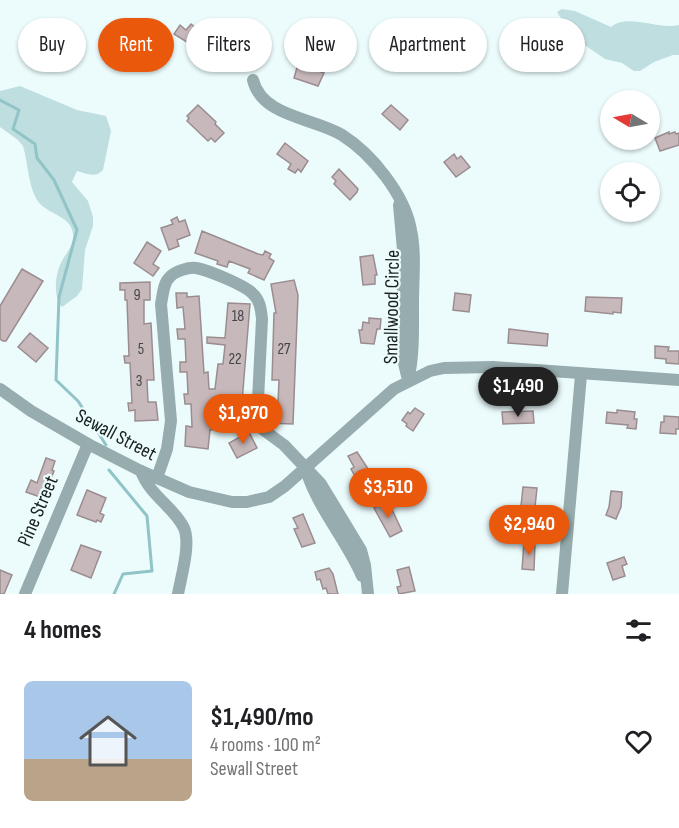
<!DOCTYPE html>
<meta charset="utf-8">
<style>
:root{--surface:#fff;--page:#f6f6f6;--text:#202124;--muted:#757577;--accent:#ea580c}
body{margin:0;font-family:"Sofia Sans Condensed",sans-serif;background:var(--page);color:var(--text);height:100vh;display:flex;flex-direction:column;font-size:22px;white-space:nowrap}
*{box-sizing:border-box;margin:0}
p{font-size:20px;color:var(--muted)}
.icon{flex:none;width:33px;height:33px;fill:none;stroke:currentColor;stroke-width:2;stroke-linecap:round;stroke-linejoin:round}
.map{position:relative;height:594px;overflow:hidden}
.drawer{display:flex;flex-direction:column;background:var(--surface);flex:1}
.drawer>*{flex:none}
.hud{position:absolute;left:18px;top:18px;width:644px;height:54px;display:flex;gap:12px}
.needle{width:39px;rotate:280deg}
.fabs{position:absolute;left:600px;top:90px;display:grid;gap:12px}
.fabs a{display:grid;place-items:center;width:60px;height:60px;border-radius:50%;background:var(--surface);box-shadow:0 2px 4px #0004;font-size:30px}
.price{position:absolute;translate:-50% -51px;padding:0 14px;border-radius:21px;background:var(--accent);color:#fff;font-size:20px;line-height:39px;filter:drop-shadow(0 2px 3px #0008)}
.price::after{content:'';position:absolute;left:50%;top:36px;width:18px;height:14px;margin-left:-9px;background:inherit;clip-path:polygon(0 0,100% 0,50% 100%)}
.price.selected{background:#222;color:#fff}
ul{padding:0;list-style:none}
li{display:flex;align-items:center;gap:18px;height:150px;padding:0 24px}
li span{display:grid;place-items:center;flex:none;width:168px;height:120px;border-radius:9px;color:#555}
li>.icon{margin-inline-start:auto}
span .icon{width:72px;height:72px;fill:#fffc;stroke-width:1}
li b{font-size:26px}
h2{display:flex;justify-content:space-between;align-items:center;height:72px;padding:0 24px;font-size:26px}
.tag{padding:0 21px;border-radius:27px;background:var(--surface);box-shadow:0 2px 4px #0004;font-size:21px;line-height:54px}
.tag.selected{background:var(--accent);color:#fff}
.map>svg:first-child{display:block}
.green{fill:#bfdee0}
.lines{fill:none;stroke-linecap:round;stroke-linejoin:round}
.stream{stroke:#91c4c7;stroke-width:3}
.building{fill:#c7b9bb;stroke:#9b8d8f;stroke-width:1.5}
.minor{stroke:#97acae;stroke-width:12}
.labels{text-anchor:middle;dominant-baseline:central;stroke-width:4.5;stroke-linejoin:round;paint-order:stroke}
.number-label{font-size:16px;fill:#444646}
.street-label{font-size:20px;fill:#191f1f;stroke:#ecfcfd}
</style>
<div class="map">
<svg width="679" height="594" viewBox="0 0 679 594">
<rect width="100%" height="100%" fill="#ecfcfd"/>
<g class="green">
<path d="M562 9 575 11 611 27C627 13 658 30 679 25V55H673L654 62 640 71H634L622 63 605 59 573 37 557 12Z"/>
<path d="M20 86 77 110 106 116 111 131 103 170C96 178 87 174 77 171L72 182 88 201 93 217V226L85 250 82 289 77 296 62 307C53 298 55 274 61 263 66 252 74 247 73 234 71 215 47 215 37 200 28 185 28 163 23 146L18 140 0 127V91Z"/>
</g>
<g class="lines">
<g class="stream">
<path d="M0 100 19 110 13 129 35 144 37 158 54 180 77 230 59 297 56 380 78 401 106 445"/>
<path d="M109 470 147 516 152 571 123 574 114 594"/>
</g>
</g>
<g class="building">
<path d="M191 24 203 33 201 36 206 39 198 49 174 34 180 25 186 30Z"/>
<path d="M298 64 324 73 318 86 294 78Z"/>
<path d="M198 105 216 122 215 124 224 133 215 142 211 138 208 141 187 121 189 118 187 116Z"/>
<path d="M391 105 408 120 400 130 382 114Z"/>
<path d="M669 132V134L675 132 676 134 679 133V145L660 151 655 138Z"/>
<path d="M285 143 308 161 301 172 298 169 295 173 288 169 291 164 277 154Z"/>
<path d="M454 154 457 159 461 156 470 167 456 177 444 162Z"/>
<path d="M339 169 358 189 357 192 350 200 334 184 336 181 332 177Z"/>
<path d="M177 217 179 222 185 220 190 235 177 240 179 246 169 250 161 228 173 224 171 220Z"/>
<path d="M202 231 258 254 263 255 265 251 271 254 269 258 274 261 264 280 248 273 250 269 229 261 227 267 217 264 218 261 195 253Z"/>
<path d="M147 242 161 251 153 264 159 268 153 276 134 263Z"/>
<path d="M373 255 377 275H375V284L363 285 360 257Z"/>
<path d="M22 269 43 281 6 341H3L0 339V306Z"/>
<path d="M294 280 298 295 293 424 268 423 271 421 272 403H278L279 380H272L274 313H276L271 284Z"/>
<path d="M150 282V300H144V324L151 323 154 380H147L148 402H156L158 420 135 421V410L129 411 128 403H132L130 363H125L124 356H129L127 300H125V290H120V283Z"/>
<path d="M176 293H187V297L199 296 204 373 208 372 209 389H215L218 364H223L225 345 207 343V337L225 338 228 303 250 304 242 402 246 425 210 430 208 449 185 446 186 426 192 427 191 404H185L184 394H188L187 372H180V362H186L185 339H178L177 329H185L183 307 177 308Z"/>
<path d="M455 293 471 295 469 312 453 310Z"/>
<path d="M586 297 622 298 621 313 613 312V314L585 311Z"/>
<path d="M369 318 381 319 380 329H377L374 344 361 343 359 330H362L363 322 369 323Z"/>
<path d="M509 329 548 334 547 346 508 343Z"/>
<path d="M30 333 48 348 36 362 18 347Z"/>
<path d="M655 346 669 347 668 351H679V364L666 363V359L655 358Z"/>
<path d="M415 408 424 414 413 431 406 426 407 424 402 420 408 412 410 414Z"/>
<path d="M617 410 635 412 634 419H637L636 429 627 428 628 425 606 423 607 412 617 413Z"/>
<path d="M533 411 534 423 503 424 502 412Z"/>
<path d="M664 416 679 417V429H676V434L660 433 661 422H664Z"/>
<path d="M249 432 257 448 237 458 229 443Z"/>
<path d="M357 452 372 475 362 480 361 479 357 480 351 469 354 467 348 456Z"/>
<path d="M46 458 55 461 52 470 54 471 43 498 26 492 31 480 37 483Z"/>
<path d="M523 487 537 488 535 507 521 506Z"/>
<path d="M87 490 106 498 100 513 104 515 101 522 97 520 96 522 77 515Z"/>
<path d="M611 491 622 492 621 507 616 519 606 515 609 507Z"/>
<path d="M388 501 402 531 390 537 374 508Z"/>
<path d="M303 514 315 543 302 547 294 529 298 528 293 518Z"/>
<path d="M524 542 535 543 534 570 522 569Z"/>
<path d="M81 545 101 552 91 578 71 570Z"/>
<path d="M624 557 627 564 622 566 625 576 613 580 607 563Z"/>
<path d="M409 567 415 591 399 594 397 587 401 586 397 570Z"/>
<path d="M329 568 333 574 338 594H328L326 588 323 589 320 579 317 580 315 572Z"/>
<path d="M0 570 12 575 4 594H0Z"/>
</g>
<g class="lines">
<g class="minor">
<path d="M253 80C262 117 314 118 342 135 372 154 405 195 411 230 416 253 413 279 413 303 413 330 414 355 408 381"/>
<path d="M399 205 403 250V359L407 376"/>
<path d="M0 389 31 411 88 444 141 471 189 492 232 502H247L269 497 285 486 394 389 430 371 444 368 493 367 679 380"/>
<path d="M306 470C318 509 346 539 362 576"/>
<path d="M141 471C150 496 174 507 184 528 191 544 181 577 178 594"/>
<path d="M157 478 167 449 171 421 161 304C163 295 163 283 170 277 175 271 189 267 196 268 208 270 244 285 252 293 260 300 261 309 262 319L257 420 261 428 284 445 321 484 361 550 365 565 368 594"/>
<path d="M25 594 88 444"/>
<path d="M562 594 581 375"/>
</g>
</g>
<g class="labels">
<g class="number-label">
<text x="137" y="295">9</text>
<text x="238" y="316">18</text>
<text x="141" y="349">5</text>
<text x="284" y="349">27</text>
<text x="235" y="359">22</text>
<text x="139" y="381">3</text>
</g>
<g class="street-label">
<text transform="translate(392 307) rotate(-89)">Smallwood Circle</text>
<text transform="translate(116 435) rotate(28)">Sewall Street</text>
<text transform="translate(38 511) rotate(-67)">Pine Street</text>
</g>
</g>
</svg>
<div class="fabs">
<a><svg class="needle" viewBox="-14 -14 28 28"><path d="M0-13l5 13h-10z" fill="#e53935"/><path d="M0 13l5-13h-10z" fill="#757577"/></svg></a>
<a><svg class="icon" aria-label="locate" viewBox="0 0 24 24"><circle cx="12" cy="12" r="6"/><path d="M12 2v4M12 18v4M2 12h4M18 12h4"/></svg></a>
</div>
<b class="price selected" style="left:518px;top:418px">$1,490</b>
<b class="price" style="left:243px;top:445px">$1,970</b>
<b class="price" style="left:388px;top:519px">$3,510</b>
<b class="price" style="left:529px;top:556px">$2,940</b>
<div class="hud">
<a class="tag">Buy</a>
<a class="tag selected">Rent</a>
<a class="tag">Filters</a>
<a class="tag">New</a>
<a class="tag">Apartment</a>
<a class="tag">House</a>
</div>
</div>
<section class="drawer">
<h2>4 homes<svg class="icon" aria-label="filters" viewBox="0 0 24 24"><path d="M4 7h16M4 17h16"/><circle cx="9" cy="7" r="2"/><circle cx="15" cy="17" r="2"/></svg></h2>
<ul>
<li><span style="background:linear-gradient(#a9c7e8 65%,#b9a48a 0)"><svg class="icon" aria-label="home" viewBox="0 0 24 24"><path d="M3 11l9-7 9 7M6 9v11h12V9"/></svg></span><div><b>$1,490/mo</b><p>4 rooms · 100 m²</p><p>Sewall Street</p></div><svg class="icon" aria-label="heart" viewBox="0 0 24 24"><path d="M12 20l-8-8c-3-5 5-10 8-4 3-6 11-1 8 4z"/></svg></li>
</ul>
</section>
